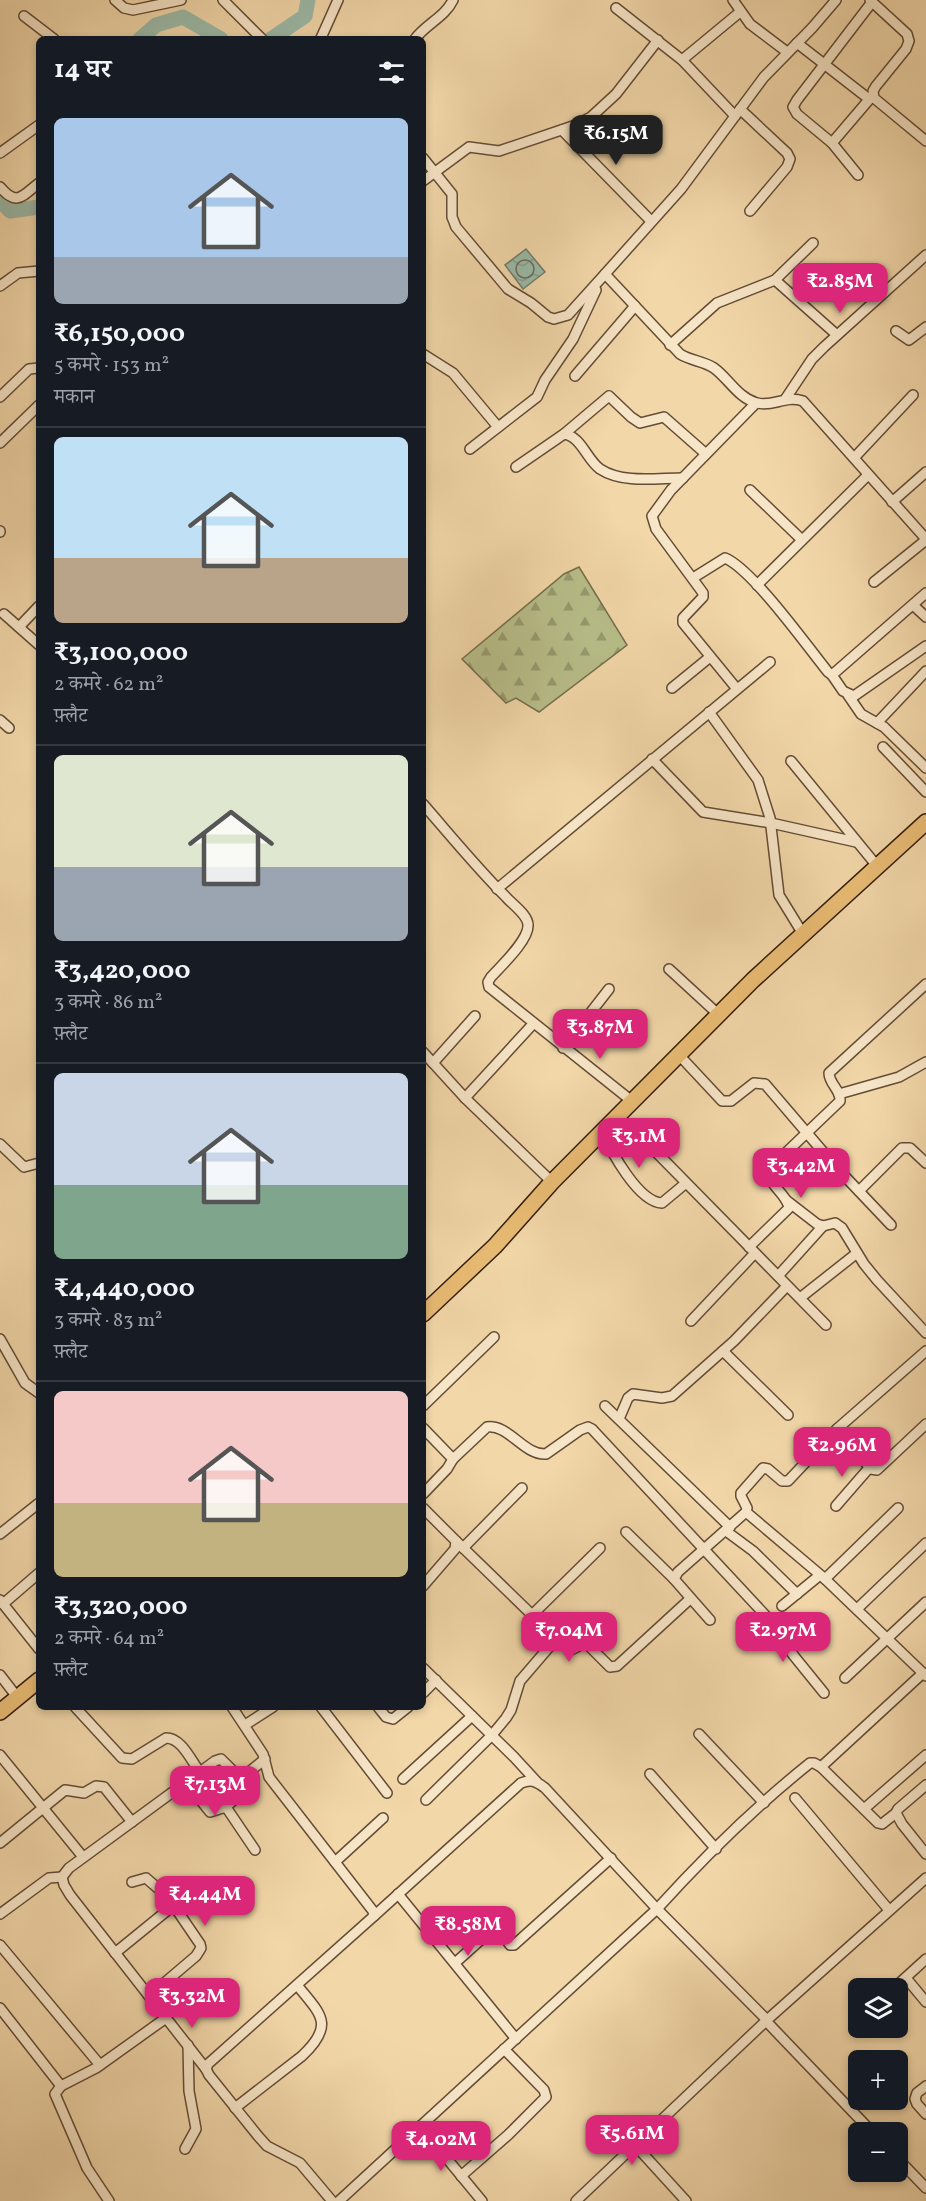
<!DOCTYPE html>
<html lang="hi">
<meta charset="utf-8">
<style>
:root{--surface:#171b24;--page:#20242c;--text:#f1f3f6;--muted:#9ea1a6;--line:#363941;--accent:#db2777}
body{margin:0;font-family:Vollkorn,"Noto Serif Devanagari",serif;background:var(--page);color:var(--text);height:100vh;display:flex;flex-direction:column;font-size:22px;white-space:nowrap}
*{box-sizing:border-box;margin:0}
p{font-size:20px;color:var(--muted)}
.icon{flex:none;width:33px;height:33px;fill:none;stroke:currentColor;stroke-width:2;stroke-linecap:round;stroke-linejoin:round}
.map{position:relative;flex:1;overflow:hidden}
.drawer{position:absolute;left:36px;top:36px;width:390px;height:1674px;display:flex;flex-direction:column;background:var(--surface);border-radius:9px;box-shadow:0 3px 9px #0003}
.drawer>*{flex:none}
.controls{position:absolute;left:848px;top:1978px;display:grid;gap:12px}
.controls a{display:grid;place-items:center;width:60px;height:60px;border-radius:9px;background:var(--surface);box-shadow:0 3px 9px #0003;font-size:30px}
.price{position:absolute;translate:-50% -51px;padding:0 14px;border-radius:12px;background:var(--accent);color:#fff;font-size:20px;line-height:39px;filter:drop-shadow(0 2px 3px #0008)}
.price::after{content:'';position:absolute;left:50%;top:36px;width:18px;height:14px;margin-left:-9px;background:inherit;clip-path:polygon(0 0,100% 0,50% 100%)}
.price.selected{background:#222;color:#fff}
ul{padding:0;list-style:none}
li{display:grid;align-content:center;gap:12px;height:318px;padding:0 18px}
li+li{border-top:2px solid var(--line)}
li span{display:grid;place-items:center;height:186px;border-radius:9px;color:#555}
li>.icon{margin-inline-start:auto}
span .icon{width:108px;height:108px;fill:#fffc;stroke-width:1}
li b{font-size:26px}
h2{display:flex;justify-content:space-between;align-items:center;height:72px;padding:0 18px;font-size:26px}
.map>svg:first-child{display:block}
.forest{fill:url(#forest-firs);stroke:#766e4c;stroke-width:1.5}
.water{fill:url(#water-waves);stroke:#727b6b;stroke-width:1.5}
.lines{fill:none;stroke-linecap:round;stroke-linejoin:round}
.shore{stroke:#686c5c;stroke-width:1.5}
.river{stroke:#9bbaa8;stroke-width:15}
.minor-casing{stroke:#644c36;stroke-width:12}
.primary-casing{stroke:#341d0f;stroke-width:18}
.minor{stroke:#f7e5c7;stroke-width:9}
.primary{stroke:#e9bc74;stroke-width:15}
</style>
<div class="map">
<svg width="926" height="2201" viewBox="0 0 926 2201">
<defs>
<pattern id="forest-firs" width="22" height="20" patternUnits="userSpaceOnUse" patternTransform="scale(1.5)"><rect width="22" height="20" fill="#b8bf8a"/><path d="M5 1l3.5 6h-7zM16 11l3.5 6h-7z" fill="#969b6f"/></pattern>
<pattern id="water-waves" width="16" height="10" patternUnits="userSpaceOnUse" patternTransform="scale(1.5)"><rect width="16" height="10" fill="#9bbaa8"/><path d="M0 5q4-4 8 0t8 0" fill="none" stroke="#869f8f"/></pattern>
</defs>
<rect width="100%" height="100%" fill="#f2d7a9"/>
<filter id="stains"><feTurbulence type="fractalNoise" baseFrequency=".00333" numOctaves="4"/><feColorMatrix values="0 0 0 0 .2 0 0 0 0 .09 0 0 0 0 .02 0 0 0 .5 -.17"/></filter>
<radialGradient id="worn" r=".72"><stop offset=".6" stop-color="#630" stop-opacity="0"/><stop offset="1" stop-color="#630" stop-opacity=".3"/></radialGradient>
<path class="forest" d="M579 567 627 645 539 712 516 698 506 703 462 659 564 574Z"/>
<path class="water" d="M526 249 545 272 523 289 505 265Z"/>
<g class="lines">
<circle class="shore" cx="525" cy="269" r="9"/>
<g class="river">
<path d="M140 39 156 25 183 17 221 39"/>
<path d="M271 39 305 16 308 0"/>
<path d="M0 200 10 211 39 207"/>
</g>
<g class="minor-casing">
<g id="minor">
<path d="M115 0 124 8 133 10 181 0"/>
<path d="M223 0 262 39"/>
<path d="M733 0 750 24 787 52"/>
<path d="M836 0 812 28 764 77 681 189 605 274 680 354C691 361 704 361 714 368 729 379 738 398 757 403 774 407 785 395 803 401L926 539"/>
<path d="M870 0 907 34 909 41 906 49 876 86 873 91 874 98 926 141"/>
<path d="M616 8 682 60 735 116"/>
<path d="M24 16 54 39"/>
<path d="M321 38 338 0"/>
<path d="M415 39C426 24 445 17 453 0"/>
<path d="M797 43 869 99"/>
<path d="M682 60 740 12"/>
<path d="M740 109 787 153 790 159 787 167 750 211"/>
<path d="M562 130 651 221"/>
<path d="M832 143 873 95"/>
<path d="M0 153 39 125"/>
<path d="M423 158 452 194V217L456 227 508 289 531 303 548 317 554 319 568 315 605 274"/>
<path d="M858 175 832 143 797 114 793 107 797 100 872 2"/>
<path d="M423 181 469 147 499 151 573 126 591 117 616 94 658 40"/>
<path d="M0 187C17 207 22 196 39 183"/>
<path d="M775 280 837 335"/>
<path d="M0 286 18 273 39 271"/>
<path d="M896 331 909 340 926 327"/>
<path d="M670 345 717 303 775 280 813 243"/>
<path d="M423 354 453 373 498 427"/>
<path d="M575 376 635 306"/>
<path d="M0 397 29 369 39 368"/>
<path d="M786 398 812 359 824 347 926 255"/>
<path d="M564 434 609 396 631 417 640 423 664 417 706 454"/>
<path d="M0 443 39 405"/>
<path d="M470 449 537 397 545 380 573 339 596 290"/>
<path d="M854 458 913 395"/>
<path d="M516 467 564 434C581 436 587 460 600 469 623 484 657 478 683 478"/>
<path d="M750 490 802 540"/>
<path d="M892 502 926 472"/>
<path d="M0 531V532"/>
<path d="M693 578 725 558C752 569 807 646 828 672L832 675 926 593"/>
<path d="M874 582 926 540"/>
<path d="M757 585 868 475"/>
<path d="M913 605 926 617"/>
<path d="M4 614 39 645"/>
<path d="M19 627 39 606"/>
<path d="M832 675 843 691 854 696 926 646"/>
<path d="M672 688 710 657"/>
<path d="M737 689 683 623V618L703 597V593L656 529 652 516 671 490 756 403"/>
<path d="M848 695 861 714 884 727 926 768"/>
<path d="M709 712 758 780 770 818 779 895 803 934"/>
<path d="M0 720 9 728"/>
<path d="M877 723 926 671"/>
<path d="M883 747 926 792"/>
<path d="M652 759 703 812 771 823 856 842"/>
<path d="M791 761 877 866"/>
<path d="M423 804C450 835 477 868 506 897 513 905 528 915 528 925 529 940 501 966 491 977L488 982 489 987 633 1102"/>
<path d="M497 889 770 662"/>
<path d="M669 969 719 1015"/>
<path d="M563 1048 609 989"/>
<path d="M423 1052 465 1098 552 1182"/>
<path d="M679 1055 722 1101H731L754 1083 765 1084 836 1167 891 1225"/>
<path d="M433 1063 475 1016"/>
<path d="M839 1094 899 1077 926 1062"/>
<path d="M465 1098 533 1024"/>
<path d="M617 1117 657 1153 826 1325"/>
<path d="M602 1131C611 1151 638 1202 662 1203L686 1183"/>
<path d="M0 1144 24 1167 39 1163"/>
<path d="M859 1191 902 1148H910L926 1163"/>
<path d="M786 1200 817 1224 823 1226 835 1223 842 1228 864 1264 877 1280 926 1333"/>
<path d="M749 1247 789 1208C787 1192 762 1183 772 1166L840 1101C841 1090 829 1084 829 1073L926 984"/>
<path d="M778 1276 823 1226"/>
<path d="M800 1298 857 1253"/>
<path d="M691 1321 755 1253"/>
<path d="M0 1339 25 1383 39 1393"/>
<path d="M723 1351 788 1415"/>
<path d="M423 1406 494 1337"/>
<path d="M605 1406 730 1527"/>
<path d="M619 1419 628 1398 633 1394 662 1398 672 1396 734 1341 787 1286"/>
<path d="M423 1428 453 1459 447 1469 423 1494"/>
<path d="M837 1429 871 1469 877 1470 926 1424"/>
<path d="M453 1459 487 1427C509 1424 523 1455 546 1454L580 1430 588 1427 592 1429 766 1616 794 1656 824 1693"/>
<path d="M836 1506 869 1468"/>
<path d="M423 1508 456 1541 455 1549 423 1586"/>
<path d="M746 1512 824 1578 926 1676"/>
<path d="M726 1531 753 1551 797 1594"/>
<path d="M626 1532 674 1579"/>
<path d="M0 1534 39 1503"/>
<path d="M456 1541 563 1645 571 1650 583 1644H587L610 1667 617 1666 690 1599"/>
<path d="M463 1548 522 1488"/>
<path d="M825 1579 898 1508"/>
<path d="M0 1600 39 1649"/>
<path d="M3 1604 39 1573"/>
<path d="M782 1606 820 1575"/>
<path d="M857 1609 926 1543"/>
<path d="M532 1615 600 1548"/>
<path d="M710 1620 674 1579 678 1572 746 1512 747 1508 741 1496V1493L763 1468 768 1469 782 1481H788L837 1429 926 1351"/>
<path d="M423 1668 514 1757 537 1782"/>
<path d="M0 1675 17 1697"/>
<path d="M845 1678 926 1602"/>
<path d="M423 1693 436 1680"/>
<path d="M75 1707 122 1758 132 1759 166 1738C182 1738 191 1761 200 1772"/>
<path d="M232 1707 263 1754 269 1777 373 1911 374 1916 208 2064 206 2069 209 2075 258 2136 267 2146 300 2163 332 2201"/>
<path d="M321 1707 387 1793"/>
<path d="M378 1707 386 1717 393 1719 408 1707"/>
<path d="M245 1725 273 1707"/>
<path d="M699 1734 764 1803"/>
<path d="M0 1755 83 1857"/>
<path d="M821 1767 923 1673"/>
<path d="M650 1774 716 1849"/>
<path d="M243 1777 237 1797 226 1807 255 1850"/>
<path d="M403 1779 472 1716"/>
<path d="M186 1782 210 1812 226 1807"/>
<path d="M926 1785 898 1809 896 1813 902 1824 926 1854"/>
<path d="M795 1798 889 1910"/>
<path d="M426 1800 492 1735 506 1718 511 1710 520 1681 556 1639"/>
<path d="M864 1809 926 1755"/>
<path d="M0 1843 65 1790 84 1793 96 1786 104 1787 132 1822"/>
<path d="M335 1862 383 1818"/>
<path d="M132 1882 146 1878 168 1897 200 1944 201 1948 196 1956 149 1996"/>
<path d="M398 1894 516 2039"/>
<path d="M0 1914 49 1878 62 1877"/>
<path d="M374 1916 521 1783C531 1779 536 1781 545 1788L657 1909 767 2020"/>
<path d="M0 1945 100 2065"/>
<path d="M115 1953 174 1905"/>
<path d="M455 1963 495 1927 498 1928 510 1945H514L611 1858"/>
<path d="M906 1978 926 2002"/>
<path d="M893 1989 926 1959"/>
<path d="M0 2008 61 2086"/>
<path d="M766 2021 873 2133"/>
<path d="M206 2069 70 1895 64 1885 62 1877 69 1868 215 1761 221 1759 235 1773 243 1777 265 1759"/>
<path d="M926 2086 917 2093 915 2099 917 2104 926 2114"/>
<path d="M235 2108 302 2056C336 2024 320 2014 297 1985"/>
<path d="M420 2126 482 2201"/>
<path d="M635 2145 767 2020 926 1878"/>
<path d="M185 2149 196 2129 189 2091 188 2045"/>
<path d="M897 2158 926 2188"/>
<path d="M461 2176 508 2135 546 2097 544 2090 504 2049"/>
<path d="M109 2201 87 2168 55 2094 61 2086 96 2068 166 2018"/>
<path d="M339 2201 657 1909C704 1857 755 1807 810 1763H814L821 1767 878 1823 882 1824 896 1813"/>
<path d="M576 2201 635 2145 686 2201"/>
</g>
</g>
<g class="primary-casing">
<g id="primary">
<path d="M423 1314 495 1246 552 1182 753 980 926 822"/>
<path d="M0 1712 39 1680"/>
</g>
</g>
<use href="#minor" class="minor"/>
<use href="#primary" class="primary"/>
</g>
<rect width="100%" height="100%" filter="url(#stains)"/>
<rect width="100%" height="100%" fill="url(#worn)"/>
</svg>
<div class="controls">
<a><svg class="icon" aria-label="layers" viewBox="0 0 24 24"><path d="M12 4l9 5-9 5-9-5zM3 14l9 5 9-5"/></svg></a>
<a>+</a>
<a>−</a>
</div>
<b class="price selected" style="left:616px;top:166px">₹6.15M</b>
<b class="price" style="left:840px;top:314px">₹2.85M</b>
<b class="price" style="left:600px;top:1060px">₹3.87M</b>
<b class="price" style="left:639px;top:1169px">₹3.1M</b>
<b class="price" style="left:801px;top:1199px">₹3.42M</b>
<b class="price" style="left:842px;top:1478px">₹2.96M</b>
<b class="price" style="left:569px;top:1663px">₹7.04M</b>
<b class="price" style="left:783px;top:1663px">₹2.97M</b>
<b class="price" style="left:215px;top:1817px">₹7.13M</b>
<b class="price" style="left:205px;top:1927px">₹4.44M</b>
<b class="price" style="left:468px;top:1957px">₹8.58M</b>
<b class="price" style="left:192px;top:2029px">₹3.32M</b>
<b class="price" style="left:632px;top:2166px">₹5.61M</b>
<b class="price" style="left:441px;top:2172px">₹4.02M</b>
<section class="drawer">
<h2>14 घर<svg class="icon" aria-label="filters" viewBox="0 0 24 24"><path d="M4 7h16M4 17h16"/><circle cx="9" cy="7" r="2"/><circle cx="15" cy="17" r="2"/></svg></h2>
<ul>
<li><span style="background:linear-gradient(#a9c7e8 75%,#9aa5b1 0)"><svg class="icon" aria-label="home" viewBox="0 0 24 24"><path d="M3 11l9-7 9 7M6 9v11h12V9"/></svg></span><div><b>₹6,150,000</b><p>5 कमरे · 153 m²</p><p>मकान</p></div></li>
<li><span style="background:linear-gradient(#bfe0f5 65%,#b9a48a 0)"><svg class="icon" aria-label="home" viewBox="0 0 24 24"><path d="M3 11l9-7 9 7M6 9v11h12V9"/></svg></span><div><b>₹3,100,000</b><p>2 कमरे · 62 m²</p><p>फ़्लैट</p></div></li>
<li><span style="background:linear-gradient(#dfe7d0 60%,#9aa5b1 0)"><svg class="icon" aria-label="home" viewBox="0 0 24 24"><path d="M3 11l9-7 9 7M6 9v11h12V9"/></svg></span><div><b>₹3,420,000</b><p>3 कमरे · 86 m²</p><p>फ़्लैट</p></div></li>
<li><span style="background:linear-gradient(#c9d6e8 60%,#7fa58c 0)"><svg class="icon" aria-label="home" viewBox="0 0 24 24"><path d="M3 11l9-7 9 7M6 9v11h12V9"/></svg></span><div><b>₹4,440,000</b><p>3 कमरे · 83 m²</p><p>फ़्लैट</p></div></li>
<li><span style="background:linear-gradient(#f6c9c9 60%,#c2b280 0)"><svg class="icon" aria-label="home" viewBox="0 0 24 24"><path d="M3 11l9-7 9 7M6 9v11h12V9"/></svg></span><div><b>₹3,320,000</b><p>2 कमरे · 64 m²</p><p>फ़्लैट</p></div></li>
</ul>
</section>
</div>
